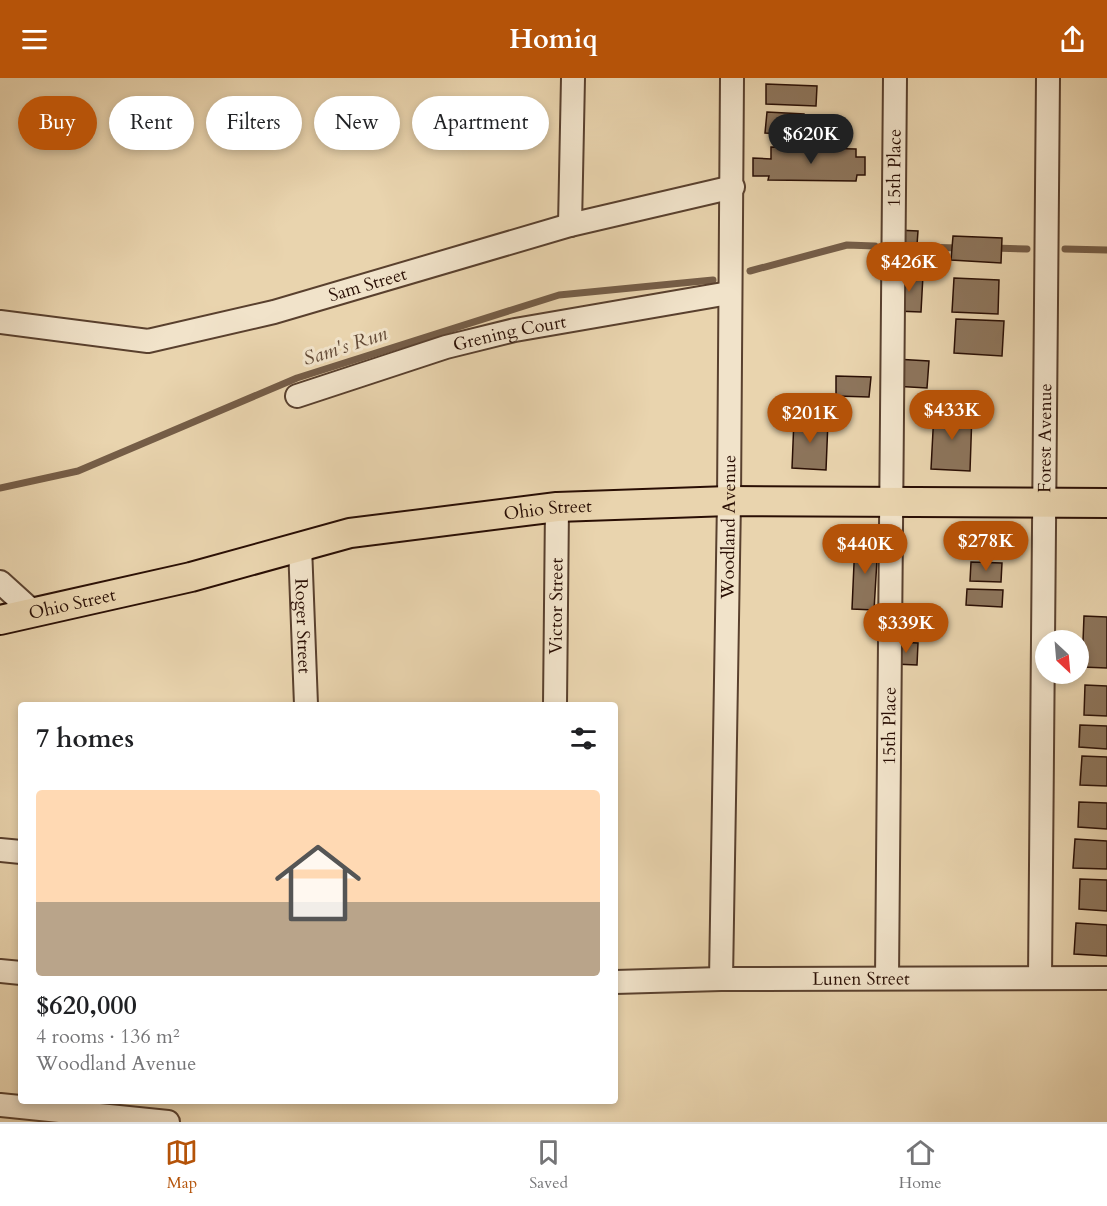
<!DOCTYPE html>
<meta charset="utf-8">
<style>
:root{--surface:#fff;--page:#f2f2f2;--text:#202124;--muted:#757577;--line:#e0e0e0;--accent:#b45309}
body{margin:0;font-family:Cardo,serif;background:var(--page);color:var(--text);height:100vh;display:flex;flex-direction:column;font-size:22px;white-space:nowrap}
*{box-sizing:border-box;margin:0}
p{font-size:20px;color:var(--muted)}
.icon{flex:none;width:33px;height:33px;fill:none;stroke:currentColor;stroke-width:2;stroke-linecap:round;stroke-linejoin:round}
.map{position:relative;flex:1;overflow:hidden}
.details{position:absolute;left:18px;top:624px;width:600px;height:402px;display:flex;flex-direction:column;background:var(--surface);border-radius:6px;box-shadow:0 3px 9px #0003}
.details>*{flex:none}
.top-card{position:absolute;left:18px;top:18px;width:600px;height:54px;display:flex;gap:12px}
.needle{width:39px;rotate:154deg}
.buttons{position:absolute;left:1035px;top:552px;display:grid;gap:12px}
.buttons a{display:grid;place-items:center;width:54px;height:54px;border-radius:50%;background:var(--surface);box-shadow:0 3px 9px #0003;font-size:30px}
.price{position:absolute;translate:-50% -51px;padding:0 14px;border-radius:21px;background:var(--accent);color:#fff;font-size:20px;line-height:39px;filter:drop-shadow(0 2px 3px #0008)}
.price::after{content:'';position:absolute;left:50%;top:36px;width:18px;height:14px;margin-left:-9px;background:inherit;clip-path:polygon(0 0,100% 0,50% 100%)}
.price.active{background:#222;color:#fff}
ul{padding:0;list-style:none}
li{display:grid;align-content:center;gap:12px;height:318px;padding:0 18px}
li span{display:grid;place-items:center;height:186px;border-radius:6px;color:#555}
li>.icon{margin-inline-start:auto}
span .icon{width:108px;height:108px;fill:#fffc;stroke-width:1}
li b{font-size:26px}
h2{display:flex;justify-content:space-between;align-items:center;height:72px;padding:0 18px;font-size:26px}
.pill{padding:0 21px;border-radius:27px;background:var(--surface);box-shadow:0 3px 9px #0003;font-size:21px;line-height:54px}
.pill.active{background:var(--accent);color:#fff}
header{display:flex;justify-content:space-between;align-items:center;height:78px;padding:0 18px;background:var(--accent);color:#fff;font-size:27px;font-weight:700}
.tab-bar{display:flex;justify-content:space-around;align-items:center;height:84px;border-top:2px solid var(--line);background:var(--surface);font-size:16px;color:var(--muted)}
.tab-bar a{display:grid;justify-items:center;gap:3px}
.tab-bar .active{color:var(--accent)}
.map>svg:first-child{display:block}
.lines{fill:none;stroke-linecap:round;stroke-linejoin:round}
.stream{stroke:#755d47;stroke-width:7}
.building{fill:#8d755c;stroke:#290e04;stroke-width:1.5}
.minor-casing{stroke:#59402e;stroke-width:26}
.major-casing{stroke:#290e04;stroke-width:32}
.minor{stroke:#f1e3ca;stroke-width:22}
.major{stroke:#e9d4ae;stroke-width:28}
.labels{text-anchor:middle;dominant-baseline:central;stroke-width:6;stroke-linejoin:round;paint-order:stroke}
.street-label{font-size:18px;fill:#290e04;stroke:#f1e3ca}
.water-label{font-size:20px;font-style:italic;fill:#624936;stroke:#f1e3ca}
</style>
<header><svg class="icon" aria-label="menu" viewBox="0 0 24 24"><path d="M4 6h16M4 12h16M4 18h16"/></svg>Homiq<svg class="icon" aria-label="share" viewBox="0 0 24 24"><path d="M12 15V3M7 8l5-5 5 5M5 13v7h14v-7"/></svg></header>
<div class="map">
<svg width="1107" height="1044" viewBox="0 0 1107 1044">
<rect width="100%" height="100%" fill="#e9d4ae"/>
<filter id="stains"><feTurbulence type="fractalNoise" baseFrequency=".00333" numOctaves="4"/><feColorMatrix values="0 0 0 0 .2 0 0 0 0 .09 0 0 0 0 .02 0 0 0 .5 -.17"/></filter>
<radialGradient id="worn" r=".72"><stop offset=".6" stop-color="#630" stop-opacity="0"/><stop offset="1" stop-color="#630" stop-opacity=".3"/></radialGradient>
<g class="lines">
<g class="stream">
<path d="M912 169 961 170"/>
<path d="M993 170 1027 171"/>
<path d="M1065 171 1107 172"/>
<path d="M750 193 847 167 875 168"/>
<path d="M0 410 78 393 297 300 559 217 713 202"/>
</g>
</g>
<g class="building">
<path d="M766 6 817 8 816 28 766 26Z"/>
<path d="M767 34 804 36 803 57 765 55Z"/>
<path d="M771 69 856 71V79H865V97H857L856 103 768 102 769 98H753V80L771 81Z"/>
<path d="M896 152 918 153 917 167 895 166Z"/>
<path d="M953 158 1002 160 1001 185 951 182Z"/>
<path d="M897 196 923 197 921 234 895 233Z"/>
<path d="M954 200 999 202 998 236 952 234Z"/>
<path d="M956 241 1004 243 1002 278 954 275Z"/>
<path d="M895 281 929 283 927 310 893 308Z"/>
<path d="M836 298 871 299 869 319 836 318Z"/>
<path d="M934 334 972 335 970 393 931 391Z"/>
<path d="M794 341 828 343 826 392 792 390Z"/>
<path d="M855 463 878 465 874 532 852 531Z"/>
<path d="M971 484 1002 485 1001 504 970 503Z"/>
<path d="M967 511 1003 512 1002 529 966 527Z"/>
<path d="M1084 538 1107 539V590L1082 589Z"/>
<path d="M895 564 918 565 917 587 894 586Z"/>
<path d="M1085 607 1107 608V638L1084 637Z"/>
<path d="M1080 647 1107 648V671L1079 669Z"/>
<path d="M1082 678 1107 679V708L1080 707Z"/>
<path d="M1079 724 1107 725V751L1078 749Z"/>
<path d="M1075 761 1107 763V791L1073 790Z"/>
<path d="M1080 801 1107 802V833L1079 831Z"/>
<path d="M1076 845 1107 847V878L1074 876Z"/>
</g>
<g class="lines">
<g class="minor-casing">
<g id="minor">
<path d="M570 147 573 0"/>
<path id="s1" d="M0 244 148 263 274 234 570 147 733 109"/>
<path id="s2" d="M297 318 446 269 515 252 729 215"/>
<path id="s3" d="M300 468 306 627"/>
<path d="M0 504 32 533"/>
<path id="s4" d="M555 627 557 429"/>
<path d="M0 772 21 774"/>
<path d="M0 893 21 895"/>
<path id="s5" d="M887 900 895 0"/>
<path id="s6" d="M1040 900 1048 0"/>
<path id="s7" d="M721 901 729 423 732 0"/>
<path id="s8" d="M615 904 721 901 1107 900"/>
<path d="M0 1027 168 1044"/>
</g>
</g>
<g class="major-casing">
<g id="major">
<path id="s9" d="M0 542 191 499 350 455 557 429 729 423 1107 425"/>
</g>
</g>
<use href="#minor" class="minor"/>
<use href="#major" class="major"/>
</g>
<g class="labels">
<g class="street-label">
<text stroke="none"><textPath href="#s5" startOffset="810">15th Place</textPath></text>
<text stroke="none"><textPath href="#s1" startOffset="376">Sam Street</textPath></text>
<text stroke="none"><textPath href="#s2" startOffset="222">Grening Court</textPath></text>
<text stroke="none"><textPath href="#s6" startOffset="540">Forest Avenue</textPath></text>
<text stroke="none"><textPath href="#s9" startOffset="560">Ohio Street</textPath></text>
<text stroke="none"><textPath href="#s7" startOffset="452">Woodland Avenue</textPath></text>
<text stroke="none"><textPath href="#s9" startOffset="74">Ohio Street</textPath></text>
<text stroke="none"><textPath href="#s4" startOffset="99">Victor Street</textPath></text>
<text stroke="none"><textPath href="#s3" startOffset="80">Roger Street</textPath></text>
<text stroke="none"><textPath href="#s5" startOffset="252">15th Place</textPath></text>
<text stroke="none"><textPath href="#s8" startOffset="246">Lunen Street</textPath></text>
</g>
<g class="water-label">
<text transform="translate(345 268) rotate(-18)">Sam's Run</text>
</g>
</g>
<rect width="100%" height="100%" filter="url(#stains)"/>
<rect width="100%" height="100%" fill="url(#worn)"/>
</svg>
<div class="buttons">
<a><svg class="needle" viewBox="-14 -14 28 28"><path d="M0-13l5 13h-10z" fill="#e53935"/><path d="M0 13l5-13h-10z" fill="#757577"/></svg></a>
</div>
<b class="price active" style="left:811px;top:87px">$620K</b>
<b class="price" style="left:909px;top:215px">$426K</b>
<b class="price" style="left:952px;top:363px">$433K</b>
<b class="price" style="left:810px;top:366px">$201K</b>
<b class="price" style="left:986px;top:494px">$278K</b>
<b class="price" style="left:865px;top:497px">$440K</b>
<b class="price" style="left:906px;top:576px">$339K</b>
<div class="top-card">
<a class="pill active">Buy</a>
<a class="pill">Rent</a>
<a class="pill">Filters</a>
<a class="pill">New</a>
<a class="pill">Apartment</a>
</div>
<section class="details">
<h2>7 homes<svg class="icon" aria-label="filters" viewBox="0 0 24 24"><path d="M4 7h16M4 17h16"/><circle cx="9" cy="7" r="2"/><circle cx="15" cy="17" r="2"/></svg></h2>
<ul>
<li><span style="background:linear-gradient(#ffd9b3 60%,#b9a48a 0)"><svg class="icon" aria-label="home" viewBox="0 0 24 24"><path d="M3 11l9-7 9 7M6 9v11h12V9"/></svg></span><div><b>$620,000</b><p>4 rooms · 136 m²</p><p>Woodland Avenue</p></div></li>
</ul>
</section>
</div>
<nav class="tab-bar">
<a class="active"><svg class="icon" aria-label="map" viewBox="0 0 24 24"><path d="M3 6l6-2 6 2 6-2v14l-6 2-6-2-6 2zM9 4v14M15 6v14"/></svg>Map</a>
<a><svg class="icon" aria-label="saved" viewBox="0 0 24 24"><path d="M7 4h10v16l-5-4-5 4z"/></svg>Saved</a>
<a><svg class="icon" aria-label="home" viewBox="0 0 24 24"><path d="M3 11l9-7 9 7M6 9v11h12V9"/></svg>Home</a>
</nav>
